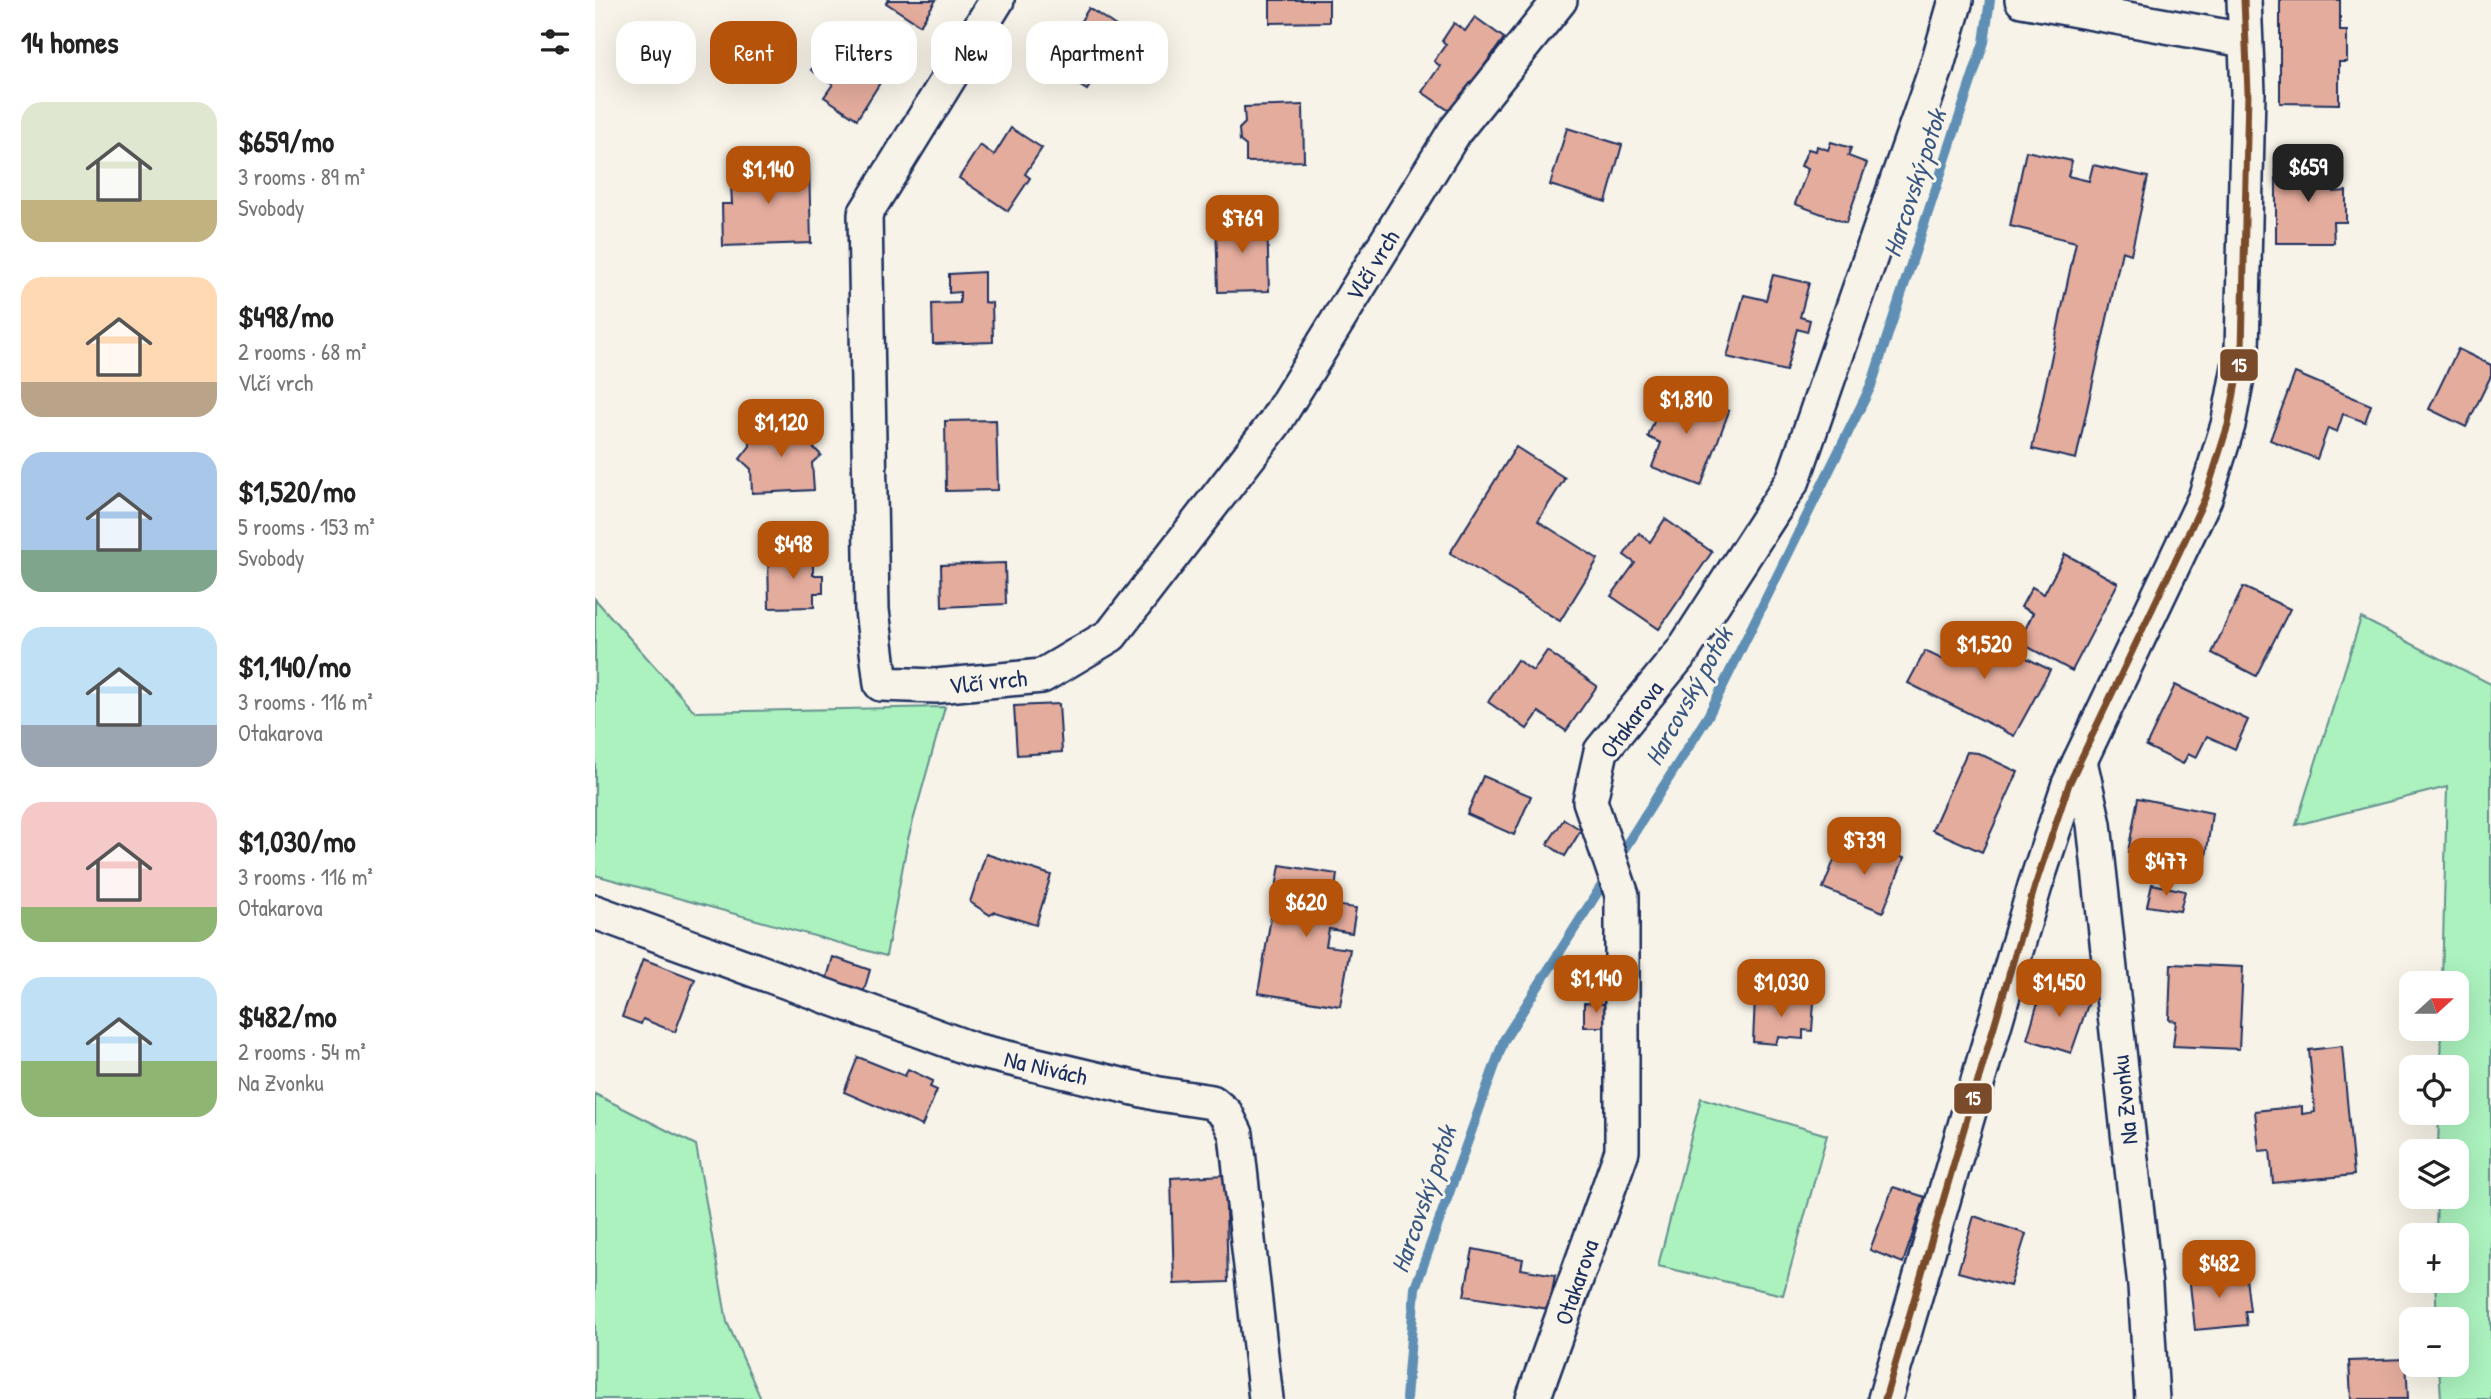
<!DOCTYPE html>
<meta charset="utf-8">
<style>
:root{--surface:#fff;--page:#f6f6f6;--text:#222;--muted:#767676;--accent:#b45309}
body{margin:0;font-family:"Patrick Hand",sans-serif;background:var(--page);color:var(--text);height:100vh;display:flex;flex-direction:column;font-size:26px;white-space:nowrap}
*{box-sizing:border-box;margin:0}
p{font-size:23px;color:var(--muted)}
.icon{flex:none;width:38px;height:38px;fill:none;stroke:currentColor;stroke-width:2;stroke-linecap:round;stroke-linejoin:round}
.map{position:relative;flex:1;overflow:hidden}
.sheet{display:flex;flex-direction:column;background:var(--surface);width:595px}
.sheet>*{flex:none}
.banner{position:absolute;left:21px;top:21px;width:665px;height:63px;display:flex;gap:14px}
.needle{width:46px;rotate:69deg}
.buttons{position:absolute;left:1804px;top:971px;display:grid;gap:14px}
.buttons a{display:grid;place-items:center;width:70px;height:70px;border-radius:14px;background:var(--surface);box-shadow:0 7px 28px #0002;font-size:35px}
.price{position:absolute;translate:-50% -60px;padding:0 16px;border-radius:14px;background:var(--accent);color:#fff;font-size:23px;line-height:46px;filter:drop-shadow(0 2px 4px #0008)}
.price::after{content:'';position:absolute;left:50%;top:42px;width:21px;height:16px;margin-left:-10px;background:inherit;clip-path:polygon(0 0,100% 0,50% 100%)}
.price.on{background:#222;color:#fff}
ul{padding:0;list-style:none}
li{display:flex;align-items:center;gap:21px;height:175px;padding:0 21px}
li span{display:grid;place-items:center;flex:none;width:196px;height:140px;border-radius:21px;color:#555}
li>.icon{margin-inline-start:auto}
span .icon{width:84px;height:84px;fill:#fffc;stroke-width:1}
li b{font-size:30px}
h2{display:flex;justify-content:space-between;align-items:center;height:84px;padding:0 21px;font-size:30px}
.pill{padding:0 24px;border-radius:21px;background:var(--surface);box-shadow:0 7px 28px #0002;font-size:24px;line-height:63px}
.pill.on{background:var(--accent);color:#fff}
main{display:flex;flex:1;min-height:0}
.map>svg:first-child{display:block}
.green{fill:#abf2be;stroke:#63908e;stroke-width:2}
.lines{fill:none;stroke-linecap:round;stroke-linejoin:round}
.stream{stroke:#5f8fb4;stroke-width:10}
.building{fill:#e4ac9d;stroke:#1b2f5e;stroke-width:2}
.street-casing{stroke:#1b2f5e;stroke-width:38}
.street{stroke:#f7f3e8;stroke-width:33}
.bus-1-casing{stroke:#f7f3e8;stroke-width:12}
.bus-1{stroke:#7a4b2a;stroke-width:7}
.labels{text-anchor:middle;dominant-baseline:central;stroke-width:6;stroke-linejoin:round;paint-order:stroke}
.street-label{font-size:24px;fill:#1b2f5e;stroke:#f7f3e8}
.water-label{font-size:26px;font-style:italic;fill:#385782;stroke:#f7f3e8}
.line-badge{stroke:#f7f3e8;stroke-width:2.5}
.badge-label{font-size:19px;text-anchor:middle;font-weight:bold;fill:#fff}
</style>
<main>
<section class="sheet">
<h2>14 homes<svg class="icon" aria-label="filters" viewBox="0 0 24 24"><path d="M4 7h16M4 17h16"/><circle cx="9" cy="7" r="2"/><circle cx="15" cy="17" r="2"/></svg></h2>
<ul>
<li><span style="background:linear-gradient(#dfe7d0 70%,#c2b280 0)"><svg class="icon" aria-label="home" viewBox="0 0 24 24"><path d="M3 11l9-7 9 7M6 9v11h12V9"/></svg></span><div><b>$659/mo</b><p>3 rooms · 89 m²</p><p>Svobody</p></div></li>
<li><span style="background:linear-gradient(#ffd9b3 75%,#b9a48a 0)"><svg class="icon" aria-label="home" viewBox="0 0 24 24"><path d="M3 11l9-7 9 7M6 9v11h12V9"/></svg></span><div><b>$498/mo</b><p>2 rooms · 68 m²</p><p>Vlčí vrch</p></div></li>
<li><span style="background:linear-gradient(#a9c7e8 70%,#7fa58c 0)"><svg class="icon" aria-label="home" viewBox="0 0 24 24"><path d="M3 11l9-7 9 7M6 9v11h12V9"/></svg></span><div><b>$1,520/mo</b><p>5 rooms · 153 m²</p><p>Svobody</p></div></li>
<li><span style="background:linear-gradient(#bfe0f5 70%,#9aa5b1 0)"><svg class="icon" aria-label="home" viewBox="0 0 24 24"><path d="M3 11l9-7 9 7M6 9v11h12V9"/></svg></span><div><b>$1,140/mo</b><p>3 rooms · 116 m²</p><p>Otakarova</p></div></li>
<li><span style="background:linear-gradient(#f6c9c9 75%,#8fb573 0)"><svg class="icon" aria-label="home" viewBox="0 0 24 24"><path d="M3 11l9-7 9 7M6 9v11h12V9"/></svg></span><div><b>$1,030/mo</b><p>3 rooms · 116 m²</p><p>Otakarova</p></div></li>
<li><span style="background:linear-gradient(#bfe0f5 60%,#8fb573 0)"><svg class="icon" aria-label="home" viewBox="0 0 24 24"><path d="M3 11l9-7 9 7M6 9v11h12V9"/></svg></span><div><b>$482/mo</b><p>2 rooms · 54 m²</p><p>Na Zvonku</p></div></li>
</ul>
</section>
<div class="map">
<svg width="1896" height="1399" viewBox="0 0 1896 1399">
<rect width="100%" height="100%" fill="#f7f3e8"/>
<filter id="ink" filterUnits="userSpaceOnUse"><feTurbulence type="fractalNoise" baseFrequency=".0143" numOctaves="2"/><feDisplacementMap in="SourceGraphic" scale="14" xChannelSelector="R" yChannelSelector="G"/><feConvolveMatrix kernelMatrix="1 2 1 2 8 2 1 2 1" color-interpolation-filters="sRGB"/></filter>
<g filter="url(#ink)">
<g class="green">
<path d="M0 599 100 712 350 707 313 839 291 956 0 875Z"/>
<path d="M1766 618 1896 684V1399H1846L1844 1365H1862V1320L1842 1319 1840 1281H1862V1236L1841 1235 1842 1197H1862V1152L1843 1151 1844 1113H1862V1068L1845 1067 1846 1029H1862V984L1847 983 1852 787 1701 825Z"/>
<path d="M0 1094 101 1145 132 1322 166 1399H0Z"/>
<path d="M1106 1098 1232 1135 1188 1295 1063 1266Z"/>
</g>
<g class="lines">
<g class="stream">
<path d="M1022 860 1113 716 1276 386 1389 42 1395 0"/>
<path d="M811 1399 820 1288 909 1040 1014 874"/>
</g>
</g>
<g class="building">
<path d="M293 0H341L325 25 291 3Z"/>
<path d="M675 0H734V22L675 23Z"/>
<path d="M1685 0H1745V31H1752V62H1744V104L1685 103Z"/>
<path d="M494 8 524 28 508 54 513 56 492 90 442 59 463 26 477 35Z"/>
<path d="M880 17 909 38 856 112 827 92 845 66 839 61 851 44 847 41 859 23 870 31Z"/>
<path d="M233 45 254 59 257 54 290 75 262 119 229 97 238 84 216 70Z"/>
<path d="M708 105 709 161 651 162V146L645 141 644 129 650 123 649 107Z"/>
<path d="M416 128 447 148 430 174 435 178 413 211 364 178 385 145 399 155Z"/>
<path d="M972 128 1027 145 1011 202 955 185Z"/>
<path d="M1236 142 1256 148 1253 156 1272 163 1251 223 1200 204 1213 169 1206 166 1213 149 1221 151 1222 146 1233 150Z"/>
<path d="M1431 151 1477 161 1473 176 1494 181 1498 165 1553 177 1536 254 1527 251 1481 459 1437 449 1481 242 1415 226Z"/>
<path d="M214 164 216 243 128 246 127 204H137L135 166Z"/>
<path d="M1681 165 1739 166V192L1751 191V222H1738L1739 243H1681Z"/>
<path d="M672 218 674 291 623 292 621 219Z"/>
<path d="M389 272V302L397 303 398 342 338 344 337 304 365 303V292L354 293V274Z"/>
<path d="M1178 275 1214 283 1205 317 1215 320 1212 332 1202 329 1191 371 1132 357 1149 295 1171 300Z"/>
<path d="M1863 349 1896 365V376L1871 427 1834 409Z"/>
<path d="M1700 373 1776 405 1770 422 1748 414 1742 432 1733 428 1722 459 1675 440Z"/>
<path d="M1072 388 1134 411 1106 486 1057 467 1066 443 1053 437Z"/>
<path d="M184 417 194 428 215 426 217 446 226 455 217 463 219 490 157 493 156 469 145 459 155 446 154 429H172Z"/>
<path d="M401 420 403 490 351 491 350 421Z"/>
<path d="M921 447 970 478 943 521 1003 559 965 621 855 553Z"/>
<path d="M1070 519 1117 552 1064 629 1016 596 1040 563 1029 555 1044 533 1055 542Z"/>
<path d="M218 553V575H228V593H219V607L174 608 173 554Z"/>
<path d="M1470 554 1523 583 1477 671 1424 642 1438 613 1426 607 1437 587 1449 594Z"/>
<path d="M410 563 411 604 347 607 346 565Z"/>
<path d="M1648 587 1695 609 1661 676 1617 653Z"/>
<path d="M1375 629 1455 670 1419 736 1313 683 1330 651 1357 664Z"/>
<path d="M952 651 1002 686 971 731 944 712 932 729 893 702 922 660 938 671Z"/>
<path d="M1580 685 1653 720 1640 749 1612 736 1601 758 1593 754 1588 764 1551 746Z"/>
<path d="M464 704 467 752 422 755 419 706Z"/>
<path d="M1372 752 1383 753 1423 772 1387 852 1337 830Z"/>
<path d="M888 776 936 796 919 835 872 814Z"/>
<path d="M1543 798 1617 813 1609 873 1581 861 1533 852Z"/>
<path d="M969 819 986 830 970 856 952 844Z"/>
<path d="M1245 845 1284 860 1288 850 1309 858 1288 912 1228 888Z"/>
<path d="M391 854 456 875 441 925 400 912 395 915 375 902Z"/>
<path d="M685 865 742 874 738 905 761 908 757 933 734 929 731 946 755 949 745 1006 663 993Z"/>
<path d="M1557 884 1590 891 1585 911 1552 906Z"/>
<path d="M238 957 275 970 268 994 231 981Z"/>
<path d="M48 959 100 979 80 1032 48 1019 46 1024 27 1017Z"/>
<path d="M1576 964 1648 967 1644 1049 1578 1046 1581 1021 1574 1020Z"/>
<path d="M1486 987 1492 990 1496 996 1476 1053 1432 1039 1447 989 1477 997 1479 990Z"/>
<path d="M1160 997 1219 1002 1217 1031 1208 1030V1039L1183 1037 1181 1044 1158 1042Z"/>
<path d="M989 1003 1013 1004 1012 1027H989Z"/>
<path d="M1747 1046 1759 1175 1678 1183 1675 1150 1664 1151 1660 1111 1707 1106V1114L1720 1112 1714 1050Z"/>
<path d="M263 1057 310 1076 313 1069 338 1081 335 1087 342 1090 327 1126 249 1092Z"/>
<path d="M630 1175 633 1282 579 1284 576 1178Z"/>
<path d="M1298 1187 1330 1197 1308 1263 1275 1250Z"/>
<path d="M1379 1216 1431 1234 1415 1286 1363 1272Z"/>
<path d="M878 1249 928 1259 926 1269 960 1275 954 1309 869 1296Z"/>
<path d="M1645 1270 1646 1278H1651L1655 1311H1650L1652 1325 1600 1330 1594 1275Z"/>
<path d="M1811 1359 1813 1399H1756L1754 1361Z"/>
</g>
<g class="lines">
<g class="street-casing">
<g id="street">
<path d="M402 0 270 214 277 610 286 684 341 686 447 676 516 635 679 424 860 131 965 0"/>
<path d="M1427 0 1649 40"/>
<path d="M1485 761 1499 824 1550 1286 1557 1399"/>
<path d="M0 912 379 1050 564 1094 617 1102 631 1114 641 1134 671 1399"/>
<path d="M938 1399 1027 1151V895L995 801 1006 751 1087 652 1198 480 1342 66 1361 0"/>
<path d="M1290 1399 1440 886 1474 784 1610 498 1633 425 1647 351 1653 92 1649 0"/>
</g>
</g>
<use href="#street" class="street"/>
<g class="bus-1-casing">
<path id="bus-1" d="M1290 1399 1440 886 1474 784 1610 498 1633 425 1647 351 1653 92 1649 0"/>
</g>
<use href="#bus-1" class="bus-1"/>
</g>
</g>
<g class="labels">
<g class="street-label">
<text transform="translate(777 265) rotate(-58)">Vlčí vrch</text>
<text transform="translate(393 681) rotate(-6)">Vlčí vrch</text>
<text transform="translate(1036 719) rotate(-54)">Otakarova</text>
<text transform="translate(451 1067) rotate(13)">Na Nivách</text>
<text transform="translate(1529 1100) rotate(-96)">Na Zvonku</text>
<text transform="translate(981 1282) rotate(-71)">Otakarova</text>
</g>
<g class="water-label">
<text transform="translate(1319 183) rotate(-72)">Harcovský potok</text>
<text transform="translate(1093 696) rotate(-61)">Harcovský potok</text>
<text transform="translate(828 1199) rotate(-71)">Harcovský potok</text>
</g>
</g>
<g class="line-badge">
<rect x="1624" y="348" width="40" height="34" rx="7" fill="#7a4b2a"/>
<rect x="1358" y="1082" width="40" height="33" rx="7" fill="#7a4b2a"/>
</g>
<g class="badge-label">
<text x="1644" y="372">15</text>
<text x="1378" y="1105">15</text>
</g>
</svg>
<div class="buttons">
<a><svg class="needle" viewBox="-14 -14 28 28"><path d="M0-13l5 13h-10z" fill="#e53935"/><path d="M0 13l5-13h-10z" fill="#767676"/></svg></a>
<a><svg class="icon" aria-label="locate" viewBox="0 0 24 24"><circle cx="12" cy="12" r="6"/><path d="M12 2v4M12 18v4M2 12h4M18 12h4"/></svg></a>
<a><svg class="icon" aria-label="layers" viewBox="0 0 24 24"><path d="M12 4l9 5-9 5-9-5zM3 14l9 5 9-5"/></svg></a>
<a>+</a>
<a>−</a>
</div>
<b class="price on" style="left:1713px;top:204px">$659</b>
<b class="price" style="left:173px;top:206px">$1,140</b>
<b class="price" style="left:647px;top:255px">$769</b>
<b class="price" style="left:1091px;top:436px">$1,810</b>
<b class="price" style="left:186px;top:459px">$1,120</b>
<b class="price" style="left:198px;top:581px">$498</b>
<b class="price" style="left:1389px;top:681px">$1,520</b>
<b class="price" style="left:1269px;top:877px">$739</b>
<b class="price" style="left:1571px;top:898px">$477</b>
<b class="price" style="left:711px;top:939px">$620</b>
<b class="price" style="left:1001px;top:1015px">$1,140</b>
<b class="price" style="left:1186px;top:1019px">$1,030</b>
<b class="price" style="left:1464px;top:1019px">$1,450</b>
<b class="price" style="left:1624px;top:1300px">$482</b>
<div class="banner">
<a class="pill">Buy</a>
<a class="pill on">Rent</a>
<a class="pill">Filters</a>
<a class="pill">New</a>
<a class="pill">Apartment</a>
</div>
</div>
</main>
